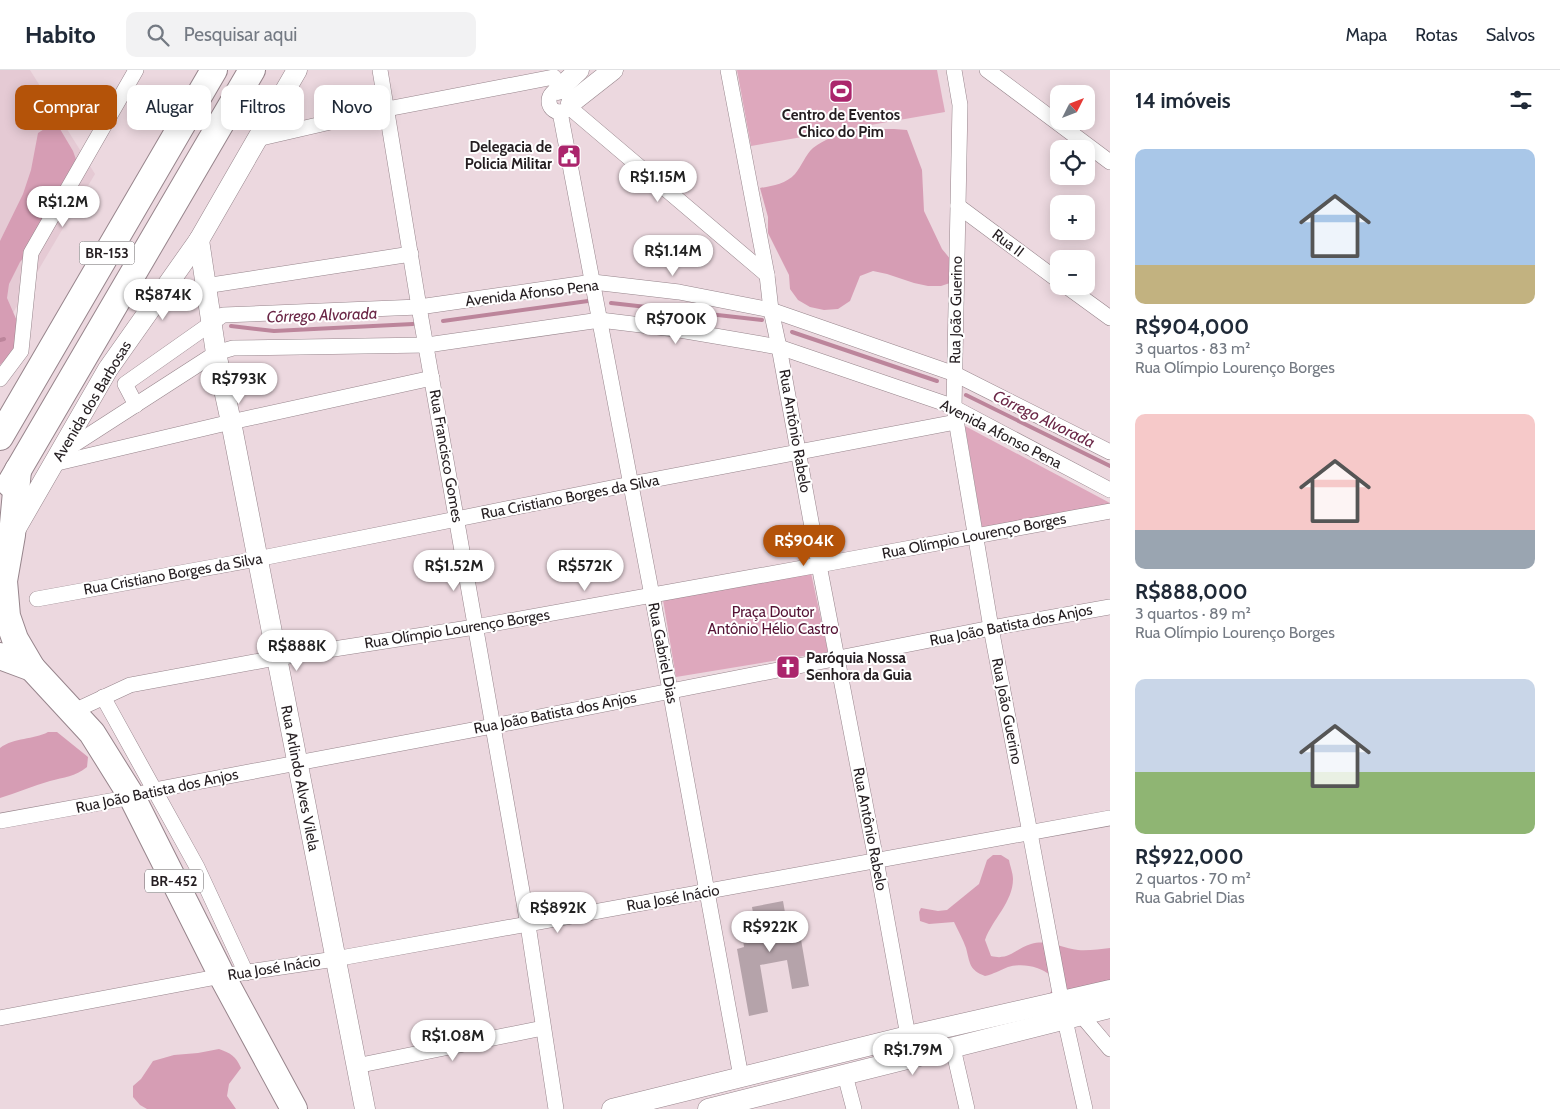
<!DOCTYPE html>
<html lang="pt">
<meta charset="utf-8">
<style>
:root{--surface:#fff;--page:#f2f2f3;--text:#1f2937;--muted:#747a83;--line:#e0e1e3;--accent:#b45309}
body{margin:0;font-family:Cabin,sans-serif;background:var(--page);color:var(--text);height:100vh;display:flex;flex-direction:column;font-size:19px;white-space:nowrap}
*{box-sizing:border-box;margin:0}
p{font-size:16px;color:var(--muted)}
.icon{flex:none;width:28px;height:28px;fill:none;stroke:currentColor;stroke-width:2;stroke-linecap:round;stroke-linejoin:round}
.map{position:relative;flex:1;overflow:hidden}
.panel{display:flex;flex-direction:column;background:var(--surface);width:450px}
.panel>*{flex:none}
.hud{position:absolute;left:15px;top:15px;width:475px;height:45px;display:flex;gap:10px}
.needle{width:32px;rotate:48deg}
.tools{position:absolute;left:1050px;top:15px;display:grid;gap:10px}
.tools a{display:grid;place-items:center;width:45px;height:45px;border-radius:10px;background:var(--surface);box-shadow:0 2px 12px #0003;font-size:25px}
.price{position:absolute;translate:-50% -42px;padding:0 11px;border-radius:18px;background:#fff;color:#222;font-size:16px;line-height:32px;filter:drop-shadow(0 1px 2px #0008)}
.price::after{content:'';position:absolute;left:50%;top:30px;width:15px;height:11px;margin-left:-8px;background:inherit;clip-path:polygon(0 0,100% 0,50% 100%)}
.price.selected{background:var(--accent);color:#fff}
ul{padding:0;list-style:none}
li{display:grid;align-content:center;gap:10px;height:265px;padding:0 25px}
li span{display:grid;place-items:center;height:155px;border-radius:10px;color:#555}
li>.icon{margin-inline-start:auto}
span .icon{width:90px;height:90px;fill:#fffc;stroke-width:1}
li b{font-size:21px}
h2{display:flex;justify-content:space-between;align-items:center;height:60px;padding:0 25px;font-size:21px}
.chip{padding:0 18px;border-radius:10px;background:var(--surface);box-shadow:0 2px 12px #0003;font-size:18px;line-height:45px}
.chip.selected{background:var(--accent);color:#fff}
header{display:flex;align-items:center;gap:30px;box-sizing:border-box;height:70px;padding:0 25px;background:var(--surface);border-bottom:1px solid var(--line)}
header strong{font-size:24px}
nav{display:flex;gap:28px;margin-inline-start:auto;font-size:18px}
.search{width:350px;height:45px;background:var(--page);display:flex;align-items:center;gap:12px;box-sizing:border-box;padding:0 18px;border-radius:10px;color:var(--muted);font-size:19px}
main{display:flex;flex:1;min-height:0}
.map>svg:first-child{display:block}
.built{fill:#e5cad4}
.green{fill:#dea8bd}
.forest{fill:#d69db4}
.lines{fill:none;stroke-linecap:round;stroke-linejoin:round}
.stream{stroke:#bc859b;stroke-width:4}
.building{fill:#b5a3aa}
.street-casing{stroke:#97858c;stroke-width:16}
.secondary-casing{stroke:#97858c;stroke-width:21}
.highway-casing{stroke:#97858c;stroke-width:28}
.street{stroke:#fff;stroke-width:15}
.secondary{stroke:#fff;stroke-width:20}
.highway{stroke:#fff;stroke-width:26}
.labels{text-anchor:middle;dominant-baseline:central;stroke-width:4;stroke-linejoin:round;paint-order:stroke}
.shield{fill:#fff;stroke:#666264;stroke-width:1}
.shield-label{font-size:14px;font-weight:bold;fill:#251e21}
.poi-label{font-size:15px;font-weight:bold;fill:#251e21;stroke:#fff}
.street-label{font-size:15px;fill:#251e21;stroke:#fff}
.park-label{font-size:15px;fill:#551335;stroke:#fff}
.water-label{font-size:16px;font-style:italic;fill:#6b2747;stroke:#fff}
</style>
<header>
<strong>Habito</strong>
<div class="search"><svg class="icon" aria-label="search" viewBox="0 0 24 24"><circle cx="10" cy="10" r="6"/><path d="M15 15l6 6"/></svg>Pesquisar aqui</div>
<nav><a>Mapa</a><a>Rotas</a><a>Salvos</a></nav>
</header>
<main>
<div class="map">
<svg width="1110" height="1039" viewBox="0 0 1110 1039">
<rect width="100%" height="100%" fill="#ecd8df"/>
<path class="built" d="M0 0H30L95 104 0 265Z"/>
<g class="green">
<path d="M737 0H937L945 42 751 76Z"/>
<path d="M965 356 1110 433V435L982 458Z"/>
<path d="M811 503 828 582 676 607 663 530Z"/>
</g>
<g class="forest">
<path d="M49 56 60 59 73 81 78 95 36 173 20 192 9 214 7 228 17 251 15 276 9 286 0 295V171L23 124 31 100 38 63Z"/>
<path d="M852 59H894L907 60 922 100 924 141 942 179 961 202 953 212 941 216H928L914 213 887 204 873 201 860 206 850 231 838 239 824 240 810 237 798 230 790 219 789 205 768 163V147L760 118C772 116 786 114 795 104 802 96 805 85 813 78 825 69 838 65 852 59Z"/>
<path d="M48 662H57L88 687 87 697C75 707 64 707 50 711 33 716 16 723 0 728V678C15 667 33 670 48 662Z"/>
<path d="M993 785H1001L1009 790C1010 796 1013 803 1013 809 1013 832 992 850 985 870L991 886C1010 891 1016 878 1031 874 1048 869 1062 878 1078 880 1088 881 1100 879 1110 878V917L1045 927 1052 921 1051 906C1040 896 1022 893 1008 897 1000 900 994 904 985 906 969 900 970 893 966 878 963 869 958 861 954 852L929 854 920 851 919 842 921 838 938 841 947 840 979 814 987 790Z"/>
<path d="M219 979C230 983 236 986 241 998L229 1014 227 1026 236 1039H147L140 1035 133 1027V1016L141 1009 153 991 174 985 198 983Z"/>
</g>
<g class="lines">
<g class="stream">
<path d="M611 233 762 250"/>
<path d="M443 251 588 231"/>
<path d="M231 256 274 261 413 254"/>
<path d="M792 262 937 311"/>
<path d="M0 270 4 269"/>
<path d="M966 325 1110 396"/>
</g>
</g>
<path class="building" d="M783 831 787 854 798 852 809 916 792 919 787 890 760 895 768 942 749 946 737 879 744 877 742 863 756 860 752 837Z"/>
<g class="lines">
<g class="street-casing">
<g id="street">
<path d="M380 0 419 237 528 855 556 1039"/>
<path d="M728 0 767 205 771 240 779 277 819 495 876 790 910 977"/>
<path d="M954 0 960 35 954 338 991 558 1030 763 1065 950 1085 1039"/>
<path d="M987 0 1110 92"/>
<circle cx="560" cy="31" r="11"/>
<path d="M569 37 767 205"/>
<path d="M560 42 670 620 741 1007"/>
<path d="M257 69 387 39 554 7"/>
<path d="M958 136 1059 211"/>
<path d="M205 216 411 184"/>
<path d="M1066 216 1110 248"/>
<path d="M0 309 21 281 31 183 136 0"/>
<path d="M136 335 125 314 223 245 419 237 593 212 679 222 771 240 955 304 1110 382"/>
<path d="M61 383 216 283 233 278 427 275 600 250 674 259 779 277 949 335 1110 420"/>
<path d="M53 394 231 352 432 308"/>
<path d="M37 529 257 489 631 414 956 352"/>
<path d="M103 627 197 797 246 903"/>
<path d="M74 641 130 615 276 588 475 557 819 495 1110 441"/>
<path d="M0 751 132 727 154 720 493 656 991 558 1110 537"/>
<path d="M1082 946 1110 979"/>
<path d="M0 948 222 906 335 889 1110 748"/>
<path d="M953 978 967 1039"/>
<path d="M356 996 543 958"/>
<path d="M845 1005 854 1039"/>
</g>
</g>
<g class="secondary-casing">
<g id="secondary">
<path d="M558 20 579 0"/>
<path d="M571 33 613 0"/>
<path d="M199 170 216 283 231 352 365 1039"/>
<path d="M14 462 108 299 199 170 297 0"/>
<path d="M612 1039 908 966 1110 920"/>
<path d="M708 1039 1110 938"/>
</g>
</g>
<g class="highway-casing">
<g id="highway">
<path d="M0 367 214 0"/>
<path d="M18 400 12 465 4 511 7 546 15 569 32 598 92 663 132 727 222 906 294 1039"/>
<path d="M10 414 252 0"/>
<path d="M0 586 32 598"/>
</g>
</g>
<use href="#street" class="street"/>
<use href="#secondary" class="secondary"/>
<use href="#highway" class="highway"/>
</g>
<defs>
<g id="stadium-square" transform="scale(1.25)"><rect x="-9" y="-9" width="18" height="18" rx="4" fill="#ab256c" stroke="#fff"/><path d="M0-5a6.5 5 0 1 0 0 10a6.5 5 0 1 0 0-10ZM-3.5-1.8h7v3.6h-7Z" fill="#fff"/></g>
<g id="civic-square" transform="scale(1.25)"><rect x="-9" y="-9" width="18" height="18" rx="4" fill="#ab256c" stroke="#fff"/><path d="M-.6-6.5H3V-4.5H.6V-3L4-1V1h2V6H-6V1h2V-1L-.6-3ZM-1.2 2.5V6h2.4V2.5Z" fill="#fff"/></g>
<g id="church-square" transform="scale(1.25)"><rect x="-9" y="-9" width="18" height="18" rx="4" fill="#ab256c" stroke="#fff"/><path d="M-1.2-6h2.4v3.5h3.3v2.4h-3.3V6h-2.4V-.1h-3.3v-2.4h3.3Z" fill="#fff"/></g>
</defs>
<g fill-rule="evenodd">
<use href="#stadium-square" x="841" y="21"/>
<use href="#civic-square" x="569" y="86"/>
<use href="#church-square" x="788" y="597"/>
</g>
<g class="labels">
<g class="shield">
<rect x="79.5" y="171.5" width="55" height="23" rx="4"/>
<rect x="145" y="799.5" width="58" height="23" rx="4"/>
</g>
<g class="shield-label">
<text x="107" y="183">BR-153</text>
<text x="174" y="811">BR-452</text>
</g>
<g class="poi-label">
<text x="841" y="45">Centro de Eventos<tspan x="841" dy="17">Chico do Pim</tspan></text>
<text x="552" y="77" text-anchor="end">Delegacia de<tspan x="552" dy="17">Policia Militar</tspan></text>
<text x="806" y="588" text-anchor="start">Paróquia Nossa<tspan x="806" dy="17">Senhora da Guia</tspan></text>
</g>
<g class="street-label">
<text transform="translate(1008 173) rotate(37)">Rua II</text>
<text transform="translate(532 223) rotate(-7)">Avenida Afonso Pena</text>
<text transform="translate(956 240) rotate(-89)">Rua João Guerino</text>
<text transform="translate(92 331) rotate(-59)">Avenida dos Barbosas</text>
<text transform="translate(795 361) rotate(80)">Rua Antônio Rabelo</text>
<text transform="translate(1001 364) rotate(27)">Avenida Afonso Pena</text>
<text transform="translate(446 386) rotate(80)">Rua Francisco Gomes</text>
<text transform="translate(570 427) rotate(-11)">Rua Cristiano Borges da Silva</text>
<text transform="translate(974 466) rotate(-11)">Rua Olímpio Lourenço Borges</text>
<text transform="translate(173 504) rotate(-10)">Rua Cristiano Borges da Silva</text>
<text transform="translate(1011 555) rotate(-11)">Rua João Batista dos Anjos</text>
<text transform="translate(457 559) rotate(-9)">Rua Olímpio Lourenço Borges</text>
<text transform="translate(663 583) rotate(79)">Rua Gabriel Dias</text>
<text transform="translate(1007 641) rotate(79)">Rua João Guerino</text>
<text transform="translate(555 643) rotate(-11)">Rua João Batista dos Anjos</text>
<text transform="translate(300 708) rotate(79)">Rua Arlindo Alves Vilela</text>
<text transform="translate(157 721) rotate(-12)">Rua João Batista dos Anjos</text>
<text transform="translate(870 759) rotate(79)">Rua Antônio Rabelo</text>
<text transform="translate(673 828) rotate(-10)">Rua José Inácio</text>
<text transform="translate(274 898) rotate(-9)">Rua José Inácio</text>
</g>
<g class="park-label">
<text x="773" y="542">Praça Doutor<tspan x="773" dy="17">Antônio Hélio Castro</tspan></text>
</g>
<g class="water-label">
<text transform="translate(322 245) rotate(-2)">Córrego Alvorada</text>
<text transform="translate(1044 349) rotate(26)">Córrego Alvorada</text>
</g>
</g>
</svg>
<div class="tools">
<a><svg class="needle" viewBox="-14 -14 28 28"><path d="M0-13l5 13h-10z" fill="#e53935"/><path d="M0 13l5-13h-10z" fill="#747a83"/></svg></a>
<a><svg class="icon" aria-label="locate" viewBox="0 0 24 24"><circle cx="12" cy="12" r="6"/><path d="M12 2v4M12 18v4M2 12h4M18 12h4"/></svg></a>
<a>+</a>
<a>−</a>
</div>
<b class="price" style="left:658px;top:133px">R$1.15M</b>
<b class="price" style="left:63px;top:158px">R$1.2M</b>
<b class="price" style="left:673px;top:207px">R$1.14M</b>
<b class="price" style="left:163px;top:251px">R$874K</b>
<b class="price" style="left:676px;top:275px">R$700K</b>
<b class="price" style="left:239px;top:335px">R$793K</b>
<b class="price selected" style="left:804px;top:497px">R$904K</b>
<b class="price" style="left:454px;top:522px">R$1.52M</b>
<b class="price" style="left:585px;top:522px">R$572K</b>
<b class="price" style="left:297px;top:602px">R$888K</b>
<b class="price" style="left:558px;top:864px">R$892K</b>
<b class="price" style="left:770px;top:883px">R$922K</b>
<b class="price" style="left:453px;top:992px">R$1.08M</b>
<b class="price" style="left:913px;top:1006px">R$1.79M</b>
<div class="hud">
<a class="chip selected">Comprar</a>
<a class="chip">Alugar</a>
<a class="chip">Filtros</a>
<a class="chip">Novo</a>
</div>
</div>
<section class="panel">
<h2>14 imóveis<svg class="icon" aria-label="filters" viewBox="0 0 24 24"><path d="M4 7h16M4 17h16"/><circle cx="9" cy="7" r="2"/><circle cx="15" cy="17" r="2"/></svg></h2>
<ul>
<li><span style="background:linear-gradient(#a9c7e8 75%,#c2b280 0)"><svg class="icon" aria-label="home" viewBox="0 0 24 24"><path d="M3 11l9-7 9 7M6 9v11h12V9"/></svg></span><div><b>R$904,000</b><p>3 quartos · 83 m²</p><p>Rua Olímpio Lourenço Borges</p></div></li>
<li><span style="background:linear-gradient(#f6c9c9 75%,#9aa5b1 0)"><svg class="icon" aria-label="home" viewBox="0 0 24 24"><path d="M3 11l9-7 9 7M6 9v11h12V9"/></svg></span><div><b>R$888,000</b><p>3 quartos · 89 m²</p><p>Rua Olímpio Lourenço Borges</p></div></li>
<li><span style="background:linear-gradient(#c9d6e8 60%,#8fb573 0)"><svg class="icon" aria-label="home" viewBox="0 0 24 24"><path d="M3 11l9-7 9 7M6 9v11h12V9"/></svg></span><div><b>R$922,000</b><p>2 quartos · 70 m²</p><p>Rua Gabriel Dias</p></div></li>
</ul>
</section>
</main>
